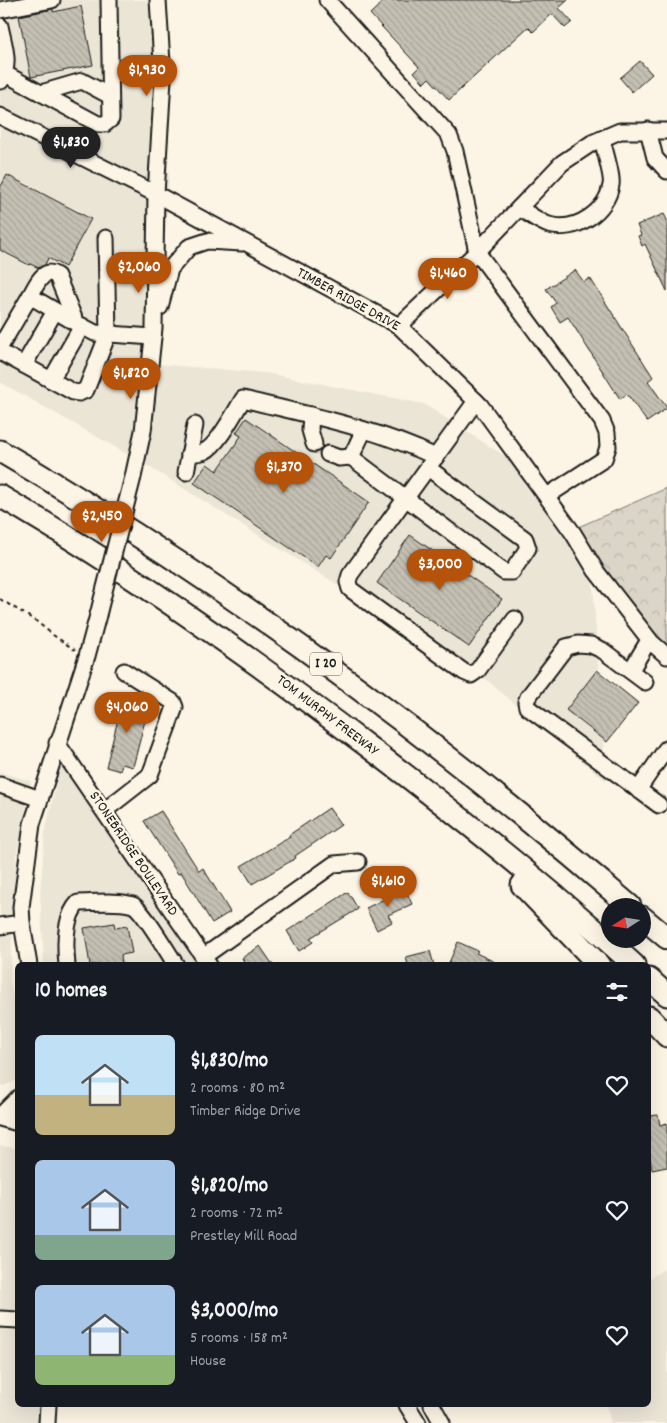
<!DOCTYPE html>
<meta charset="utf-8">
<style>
:root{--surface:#171b24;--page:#242831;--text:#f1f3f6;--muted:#9ea1a6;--accent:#b45309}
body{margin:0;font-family:Dekko,sans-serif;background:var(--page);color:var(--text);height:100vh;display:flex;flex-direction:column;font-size:19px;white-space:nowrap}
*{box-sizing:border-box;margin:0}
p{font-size:16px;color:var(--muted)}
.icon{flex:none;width:28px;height:28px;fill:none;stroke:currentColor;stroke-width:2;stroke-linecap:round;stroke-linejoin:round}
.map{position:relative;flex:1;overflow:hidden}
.drawer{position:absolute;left:15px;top:962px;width:636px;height:445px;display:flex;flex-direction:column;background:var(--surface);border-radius:8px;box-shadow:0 5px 20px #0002}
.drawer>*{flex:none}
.needle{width:32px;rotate:258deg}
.controls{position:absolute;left:601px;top:898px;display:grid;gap:10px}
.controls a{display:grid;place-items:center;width:50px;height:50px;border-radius:50%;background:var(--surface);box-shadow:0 5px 20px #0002;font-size:25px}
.price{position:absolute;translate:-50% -42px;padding:0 11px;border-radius:18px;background:var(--accent);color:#fff;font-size:16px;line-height:32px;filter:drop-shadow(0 1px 2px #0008)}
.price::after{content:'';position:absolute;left:50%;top:30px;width:15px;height:11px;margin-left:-8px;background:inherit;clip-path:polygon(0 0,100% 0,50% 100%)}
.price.selected{background:#222;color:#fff}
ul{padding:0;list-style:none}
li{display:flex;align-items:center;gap:15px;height:125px;padding:0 20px}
li span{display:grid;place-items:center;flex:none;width:140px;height:100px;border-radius:8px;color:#555}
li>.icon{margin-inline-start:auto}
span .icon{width:60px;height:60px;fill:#fffc;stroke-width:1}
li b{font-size:21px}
h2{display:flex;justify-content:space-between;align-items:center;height:60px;padding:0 20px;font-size:21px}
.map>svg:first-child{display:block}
.built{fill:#ebe5d6}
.forest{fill:url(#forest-crowns);stroke:#7c7872}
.building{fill:url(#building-back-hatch);stroke:#1c1c1c}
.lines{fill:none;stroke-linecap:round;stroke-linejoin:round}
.minor-casing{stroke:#1c1c1c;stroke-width:19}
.highway-casing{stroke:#1c1c1c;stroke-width:25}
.path{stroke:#1c1c1c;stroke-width:2;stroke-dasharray:4 4;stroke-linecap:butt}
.minor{stroke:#fcf5e5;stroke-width:15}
.highway{stroke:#fcf5e5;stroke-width:21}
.minor-bridge-casing{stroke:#1c1c1c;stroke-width:19;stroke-linecap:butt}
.minor-bridge{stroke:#fcf5e5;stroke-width:15}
.labels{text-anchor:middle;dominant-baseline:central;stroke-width:5;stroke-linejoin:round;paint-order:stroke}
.shield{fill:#fcf5e5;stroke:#5f5d58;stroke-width:1}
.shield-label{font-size:14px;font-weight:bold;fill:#1c1c1c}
.street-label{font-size:15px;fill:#1c1c1c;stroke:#fcf5e5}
</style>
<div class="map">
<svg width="667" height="1423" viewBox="0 0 667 1423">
<defs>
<pattern id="forest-crowns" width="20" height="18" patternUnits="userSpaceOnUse" patternTransform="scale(1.25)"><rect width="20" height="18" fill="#dbd5c8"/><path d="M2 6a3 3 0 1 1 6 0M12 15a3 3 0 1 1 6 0" fill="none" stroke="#bbb6ab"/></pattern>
<pattern id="building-back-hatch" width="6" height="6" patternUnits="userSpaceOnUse" patternTransform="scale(1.25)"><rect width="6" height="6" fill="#c4c0b3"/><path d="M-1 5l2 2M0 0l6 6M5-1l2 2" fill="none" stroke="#a8a499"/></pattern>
</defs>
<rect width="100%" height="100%" fill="#fcf5e5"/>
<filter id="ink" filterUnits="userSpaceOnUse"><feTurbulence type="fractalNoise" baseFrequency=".02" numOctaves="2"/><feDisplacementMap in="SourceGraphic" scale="10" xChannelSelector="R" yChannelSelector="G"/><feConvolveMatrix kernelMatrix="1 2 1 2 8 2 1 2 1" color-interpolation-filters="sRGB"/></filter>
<g filter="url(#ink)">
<g class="built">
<path d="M0 0H148L169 176 157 364 266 373 424 404 517 464 591 556 606 781 476 671 138 460 0 382Z"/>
<path d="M57 753 202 965H44L40 893 45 832 57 780Z"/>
<path d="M0 772 31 781 16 857 13 911 10 981 17 1019V1080L3 1086 0 1085Z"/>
<path d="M0 1146 17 1148 18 1405H46L45 1423H0Z"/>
<path d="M667 1267V1423H611L606 1405H649V1279Z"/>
</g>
<path class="forest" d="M667 488V654L652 643 576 528Z"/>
<g class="building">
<path d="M385 0H568L559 8 572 22 565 28 552 14 533 32 528 27 449 100 429 78 424 83 414 72 419 67 370 14Z"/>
<path d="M81 6 93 65 31 77 19 16 53 9V12Z"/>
<path d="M640 61 652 74 632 92 620 78Z"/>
<path d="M7 175 91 219 65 267 48 258 45 265 39 268 30 264 29 265 0 250V188Z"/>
<path d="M664 214 667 220V291L645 244 642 246 638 236 641 235 637 225Z"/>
<path d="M575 270 584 282 590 278 653 377 648 381 667 408 647 422 627 394 620 399 568 317 560 322 551 307 556 303 546 289Z"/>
<path d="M246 418 369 502 331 558 326 555 318 567 194 483 207 464 217 471 241 436 236 433Z"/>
<path d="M410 535 502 599 469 647 377 583Z"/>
<path d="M597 670 638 703 607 742 566 710Z"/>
<path d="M124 695 139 700 138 706 148 709 133 767 122 764 120 771 106 767Z"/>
<path d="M329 808 341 825 295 856 296 858 252 884 241 866 290 837 289 835Z"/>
<path d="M161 811 199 871 203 868 230 912 212 923 181 872 178 874 144 821Z"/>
<path d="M405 889 412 904 388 915 392 922 377 930 366 908Z"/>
<path d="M348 892 358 909 310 938 313 942 299 951 287 931Z"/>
<path d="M114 923 115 928 127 926 132 953 121 955 122 965H90L84 928Z"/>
<path d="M458 942 478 951 476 953 501 965H448Z"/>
<path d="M260 946 273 965H246L242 958Z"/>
<path d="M430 951 434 965H408L406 957Z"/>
<path d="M658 1115 660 1125 667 1123V1167L652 1170 649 1151V1116Z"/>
</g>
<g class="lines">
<g class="minor-casing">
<g id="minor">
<path d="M327 0 449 135 455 151 477 252 602 421 607 433 608 447 604 459 547 496"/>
<path d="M0 10 52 0"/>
<path d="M0 26C4 46 11 62 1 81"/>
<path d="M0 71 98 124H105L111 119 109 0"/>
<path d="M41 93 82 81 110 96"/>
<path d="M0 116 156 194 399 326 480 405 573 533 596 571 652 643 667 656"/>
<path d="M648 130 655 158 667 171"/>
<path d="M519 208C528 213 539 222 549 225 576 233 607 211 611 185 613 177 604 149 602 139"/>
<path d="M30 296C36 286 43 266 57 276L76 323"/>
<path d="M160 307 170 269 189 247 207 241 242 243"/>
<path d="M399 326 477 252 562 163 592 143 620 131H667"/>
<path d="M0 347 30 296 76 323 95 333 153 337"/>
<path d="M0 352 73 392 79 393 86 390 108 334 106 238"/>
<path d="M24 365 55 311"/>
<path d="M51 380 82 326"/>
<path d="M476 401 350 575 348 582 350 589 464 672 471 675 478 670 515 619"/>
<path d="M311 415 310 430 314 444"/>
<path d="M364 430 351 457 504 572H512L528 548 525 539 428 468"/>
<path d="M189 454C195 453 201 453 205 451 218 445 235 412 243 399 308 415 375 428 436 457"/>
<path d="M328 454 339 458 351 457"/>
<path d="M186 472 195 425"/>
<path d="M133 477 143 431 154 328 156 194 163 79 158 0"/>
<path d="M631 670 649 640"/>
<path d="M645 682 602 650 591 645 578 644 566 647 528 697 526 702 527 707 659 805"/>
<path d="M57 743 209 965"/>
<path d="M0 785 40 799"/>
<path d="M638 790 666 749"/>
<path d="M104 811 150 775 175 707 173 702 124 671"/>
<path d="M0 926 22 923"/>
<path d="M203 957 334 864 358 862"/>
<path d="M29 965 22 923 21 907 32 824 87 656 98 615"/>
<path d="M67 965C65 946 64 918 78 903 93 903 118 900 133 905 142 909 169 954 176 965"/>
<path d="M0 1116 18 1098"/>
<path d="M0 1118 18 1123"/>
<path d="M0 1319 18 1320"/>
<path d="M407 1405 418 1423"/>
<path d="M432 1405 442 1423"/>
<path d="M47 1423 48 1405"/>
</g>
</g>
<g class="highway-casing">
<g id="highway">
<path d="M0 451C225 582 433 737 630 906"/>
<path d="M0 496C129 571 251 658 370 748 461 817 550 888 634 965"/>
<path d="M522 885 599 965"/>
<path d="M642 917 667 938"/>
<path d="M649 979 667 995"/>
<path d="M649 1017 667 1036"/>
</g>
</g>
<path class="path" d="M0 599 36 621 53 635 75 650"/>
<use href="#minor" class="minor"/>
<use href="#highway" class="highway"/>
<g class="minor-bridge-casing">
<path id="minor-bridge" d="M98 615 133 477"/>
</g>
<use href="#minor-bridge" class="minor-bridge"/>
</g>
</g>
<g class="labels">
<rect class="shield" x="310" y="652.5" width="32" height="23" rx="4"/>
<g class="shield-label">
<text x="326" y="664">I 20</text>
</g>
<g class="street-label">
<text transform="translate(348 300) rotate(29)">TIMBER RIDGE DRIVE</text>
<text transform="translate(327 716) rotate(37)">TOM MURPHY FREEWAY</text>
<text transform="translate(133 854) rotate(56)">STONEBRIDGE BOULEVARD</text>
</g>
</g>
</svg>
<div class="controls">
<a><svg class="needle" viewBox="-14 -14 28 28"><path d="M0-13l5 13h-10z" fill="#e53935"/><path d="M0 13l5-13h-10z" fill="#9ea1a6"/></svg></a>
</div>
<b class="price" style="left:147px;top:97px">$1,930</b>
<b class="price selected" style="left:71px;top:169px">$1,830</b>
<b class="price" style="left:139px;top:294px">$2,060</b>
<b class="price" style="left:448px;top:300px">$1,460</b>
<b class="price" style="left:131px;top:400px">$1,820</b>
<b class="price" style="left:284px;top:494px">$1,370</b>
<b class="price" style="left:102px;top:543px">$2,450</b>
<b class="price" style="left:440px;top:591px">$3,000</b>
<b class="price" style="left:127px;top:734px">$4,060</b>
<b class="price" style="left:388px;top:908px">$1,610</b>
<section class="drawer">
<h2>10 homes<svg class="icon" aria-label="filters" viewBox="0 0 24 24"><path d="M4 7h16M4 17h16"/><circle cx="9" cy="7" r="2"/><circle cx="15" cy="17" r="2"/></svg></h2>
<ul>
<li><span style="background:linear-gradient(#bfe0f5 60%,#c2b280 0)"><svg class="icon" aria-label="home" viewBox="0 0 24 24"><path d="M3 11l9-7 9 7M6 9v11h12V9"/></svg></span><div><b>$1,830/mo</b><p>2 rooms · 80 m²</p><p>Timber Ridge Drive</p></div><svg class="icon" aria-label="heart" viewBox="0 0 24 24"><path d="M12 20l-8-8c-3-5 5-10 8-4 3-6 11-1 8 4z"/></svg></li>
<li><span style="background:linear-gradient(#a9c7e8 75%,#7fa58c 0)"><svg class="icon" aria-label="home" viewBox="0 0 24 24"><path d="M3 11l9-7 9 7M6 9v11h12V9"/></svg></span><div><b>$1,820/mo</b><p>2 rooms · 72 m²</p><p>Prestley Mill Road</p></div><svg class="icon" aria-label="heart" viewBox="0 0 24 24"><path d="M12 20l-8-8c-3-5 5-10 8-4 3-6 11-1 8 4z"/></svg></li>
<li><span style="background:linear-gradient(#a9c7e8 70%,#8fb573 0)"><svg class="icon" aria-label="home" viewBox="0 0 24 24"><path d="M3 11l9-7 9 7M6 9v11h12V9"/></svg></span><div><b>$3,000/mo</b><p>5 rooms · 158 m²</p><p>House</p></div><svg class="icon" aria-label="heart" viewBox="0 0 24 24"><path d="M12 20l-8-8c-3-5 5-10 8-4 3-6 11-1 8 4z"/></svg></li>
</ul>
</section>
</div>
